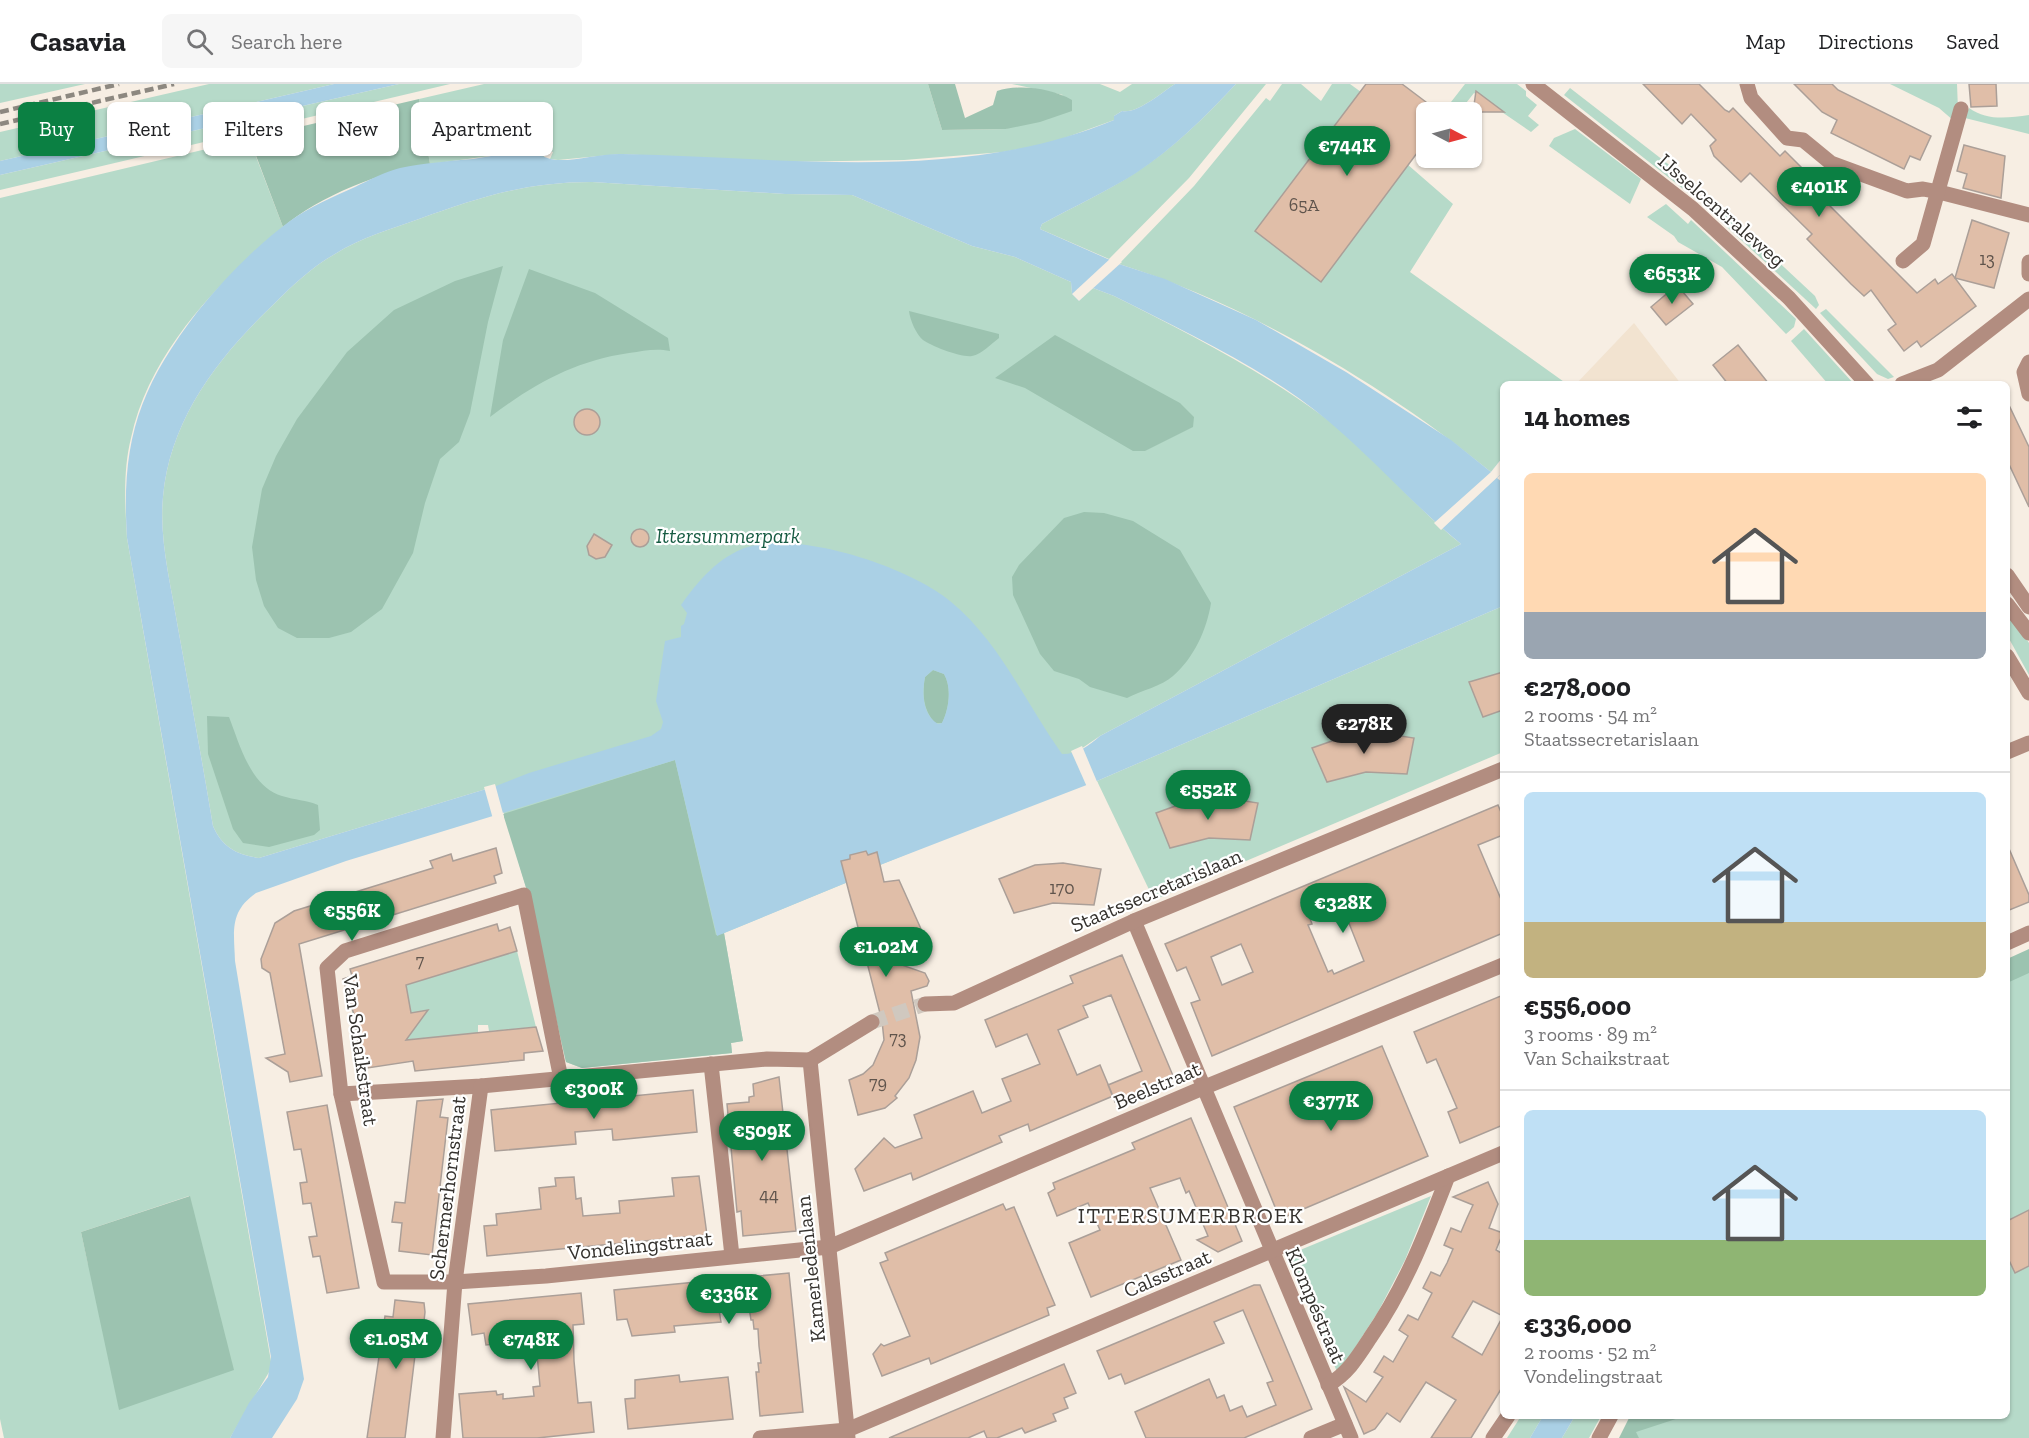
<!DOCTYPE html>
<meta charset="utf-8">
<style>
:root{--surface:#fff;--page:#f6f6f6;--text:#202124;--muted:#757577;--line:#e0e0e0;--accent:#0b8043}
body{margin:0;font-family:"Zilla Slab",serif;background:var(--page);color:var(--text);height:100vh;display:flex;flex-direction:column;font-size:22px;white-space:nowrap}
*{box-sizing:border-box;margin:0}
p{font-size:20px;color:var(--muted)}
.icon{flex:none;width:33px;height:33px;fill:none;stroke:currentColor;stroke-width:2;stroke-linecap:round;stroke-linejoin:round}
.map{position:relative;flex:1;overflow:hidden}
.side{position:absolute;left:1500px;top:297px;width:510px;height:1038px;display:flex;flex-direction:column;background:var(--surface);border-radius:9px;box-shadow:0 2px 4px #0004}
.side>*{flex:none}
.top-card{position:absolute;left:18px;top:18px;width:570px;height:54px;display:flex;gap:12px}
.needle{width:39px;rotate:96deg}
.buttons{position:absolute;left:1416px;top:18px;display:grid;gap:12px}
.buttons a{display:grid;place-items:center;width:66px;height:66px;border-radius:9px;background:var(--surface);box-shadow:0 2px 4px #0004;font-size:30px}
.price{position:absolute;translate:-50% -51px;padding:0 14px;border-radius:21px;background:var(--accent);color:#fff;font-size:20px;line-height:39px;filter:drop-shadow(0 2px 3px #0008)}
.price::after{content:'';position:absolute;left:50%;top:36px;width:18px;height:14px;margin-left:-9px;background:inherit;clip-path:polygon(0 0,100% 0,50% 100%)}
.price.selected{background:#222;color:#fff}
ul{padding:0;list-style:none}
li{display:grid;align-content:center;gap:12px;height:318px;padding:0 24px}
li+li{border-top:2px solid var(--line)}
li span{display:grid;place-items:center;height:186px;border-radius:9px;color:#555}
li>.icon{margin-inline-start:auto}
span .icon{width:108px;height:108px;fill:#fffc;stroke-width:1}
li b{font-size:26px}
h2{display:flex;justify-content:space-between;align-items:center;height:72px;padding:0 24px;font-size:26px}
.pill{padding:0 21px;border-radius:9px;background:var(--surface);box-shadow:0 2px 4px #0004;font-size:21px;line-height:54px}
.pill.selected{background:var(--accent);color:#fff}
header{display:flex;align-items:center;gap:36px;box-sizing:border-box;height:84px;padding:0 30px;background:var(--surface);border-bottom:2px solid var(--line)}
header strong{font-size:28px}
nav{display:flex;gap:33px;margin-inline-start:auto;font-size:21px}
.search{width:420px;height:54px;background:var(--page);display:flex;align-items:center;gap:15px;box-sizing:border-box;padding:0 21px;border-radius:9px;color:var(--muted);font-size:22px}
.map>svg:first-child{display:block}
.education{fill:#f2e3d0}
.green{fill:#b6dac9;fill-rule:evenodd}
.forest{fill:#9cc3b0}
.water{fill:#aad0e5;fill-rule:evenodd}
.pier{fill:#f7eee3}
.building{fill:#e0bea8;stroke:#ab9f98;stroke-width:1.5;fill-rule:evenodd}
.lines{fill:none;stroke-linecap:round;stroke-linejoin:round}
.minor-tunnel{stroke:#d0c8bf;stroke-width:15;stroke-dasharray:15 8;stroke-linecap:butt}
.minor{stroke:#b28d80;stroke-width:15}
.rail{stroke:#8d8880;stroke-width:4.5;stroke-dasharray:9 4.5;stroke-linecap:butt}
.labels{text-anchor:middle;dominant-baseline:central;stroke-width:4.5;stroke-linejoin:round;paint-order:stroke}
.number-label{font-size:18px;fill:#5f544c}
.street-label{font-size:21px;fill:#34312d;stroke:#fff}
.park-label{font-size:21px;font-style:italic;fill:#165b42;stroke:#fff}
.neighbourhood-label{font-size:22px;letter-spacing:1.5px;fill:#34312d;stroke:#fff}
</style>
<header>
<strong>Casavia</strong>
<div class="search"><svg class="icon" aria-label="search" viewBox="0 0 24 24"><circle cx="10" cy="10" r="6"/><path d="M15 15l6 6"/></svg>Search here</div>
<nav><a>Map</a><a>Directions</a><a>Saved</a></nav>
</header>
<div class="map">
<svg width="2029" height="1354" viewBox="0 0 2029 1354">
<rect width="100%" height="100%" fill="#f7eee3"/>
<path class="education" d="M1634 239 1681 300H1576Z"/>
<g class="green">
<path d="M0 0H85L0 19Z"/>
<path d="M209 0H334L0 77V48Z"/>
<path d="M399 0H450L0 106V91Z"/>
<path d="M484 0H928L942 46 1006 45 1063 11 1012 0H1100L1120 8 1132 0H1175C1162 8 1138 30 1122 27L1114 32V36L1048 60 1003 68 904 76 781 78 620 70 558 76 550 75 553 68 545 65 544 74 533 69 520 68 430 80 419 15Z"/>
<path d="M1236 0H1266L1189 94 1109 175 1040 145 1042 140C1073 123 1106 108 1135 89 1173 65 1206 32 1236 0Z"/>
<path d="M1282 0H1301L1321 17 1332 0H1350L1361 8 1407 80 1453 120 1410 188 1567 300H1503V373L1491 388C1386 302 1249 221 1119 180L1194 102 1266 14 1270 17Z"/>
<path d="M1465 0H1517L1526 7V12L1537 21 1528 32 1539 41 1531 48 1474 9 1459 28 1444 27Z"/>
<path d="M1890 0H1957L1958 26 1954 37 1939 24Z"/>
<path d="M1570 4 1699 104 1701 108 1696 115 1564 11Z"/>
<path d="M1969 24C1987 37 2008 34 2029 31V50L1965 34Z"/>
<path d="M1575 45 1641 95 1630 120 1549 62 1554 54Z"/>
<path d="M282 47 255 70 283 143C218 199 150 267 131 354 123 386 125 421 127 454L272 1283 230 1354H4L0 1335V114ZM189 1112 196 1143 88 1180 81 1148Z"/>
<path d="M592 98 785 110 852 111 972 162 1015 173 1071 198 1072 210 1093 204 1114 212C1186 248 1259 285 1324 333 1374 371 1413 422 1461 460L1100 652 956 750 880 781 877 769 868 771 866 767 850 771 848 798 724 849 743 957 731 959 732 969 582 984 566 978 528 810 496 702 259 774C237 771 222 763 213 742 202 676 190 610 178 544 171 501 159 456 163 413 170 334 220 271 275 219 293 201 312 183 335 170 360 154 391 145 419 135 481 113 526 98 592 98Z"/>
<path d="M1711 115 1815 212 1819 221 1816 225 1702 120Z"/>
<path d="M1666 120 1688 140 1691 136 1796 235 1794 243 1786 250 1722 183 1678 158 1674 152 1647 133Z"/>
<path d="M1826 225 1894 293 1888 295 1877 290 1820 229Z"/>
<path d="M1804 245 1854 300H1828L1791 257Z"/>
<path d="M1503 522V668L1154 816 1097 697Z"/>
<path d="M2007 526 2029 559V591L2007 551Z"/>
<path d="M517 867 536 943 489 947 488 941H478V949L358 960 350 917Z"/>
<path d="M2029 883V1354H1629L1627 1349 1660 1332H2007V893Z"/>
<path d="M1431 1112 1405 1176 1378 1228 1338 1290 1288 1171Z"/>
<path d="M1521 1332H1543L1530 1354H1507Z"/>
<path d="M1575 1332H1601L1589 1354H1562Z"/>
</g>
<g class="forest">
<path d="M928 0H955L965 34 993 21 997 7C1019 0 1051 4 1072 16V27L1040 38 1006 45 942 46Z"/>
<path d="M419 15 430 80C384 86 318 113 283 143L255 69 282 47Z"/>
<path d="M503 182 488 238 470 329 459 358 440 375 425 419 413 469 382 525 351 548 329 554H297L278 544 264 522 256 496 252 463 262 405 276 372 297 335 347 268 394 226 455 197Z"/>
<path d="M529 185 595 209 668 254 670 267C655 264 644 267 629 269 574 277 534 300 490 333L503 256Z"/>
<path d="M909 227 999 250V254C991 260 982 270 972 272 962 274 931 262 923 256 916 250 910 236 909 227Z"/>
<path d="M1055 251 1180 319 1194 333 1193 343 1145 367H1133L1025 304 995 294Z"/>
<path d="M1084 428 1104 429 1133 437 1180 466 1211 519C1207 545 1194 574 1173 592 1162 602 1140 607 1127 614L1090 603 1079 595 1054 587 1040 570 1013 511 1012 493 1019 481 1064 434Z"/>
<path d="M933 586 944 590C952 604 949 625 942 639H935C923 626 922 610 925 593Z"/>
<path d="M207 632 229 633C240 661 250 702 282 712 295 716 306 716 318 721L320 746 314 751 269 763 243 759 233 745 208 670Z"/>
<path d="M675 676 716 851 724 849 743 957 731 959 732 969 582 984 566 978 528 810 503 730Z"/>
<path d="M2029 865V889L2007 899V875Z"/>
<path d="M190 1112 234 1286 119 1326 81 1148Z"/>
<path d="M1630 1332H1685L1636 1348 1639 1354H1619Z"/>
</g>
<g class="water">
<path d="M334 0H399L0 91V77Z"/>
<path d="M1175 0H1236C1206 32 1173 65 1136 89 1106 108 1073 123 1042 140L1040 145 1119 180 1165 195 1256 236 1346 288 1451 356 1491 388 1503 373V388L1497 394 1503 399V522L1097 697 880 781 877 769 868 771 866 767 850 771 848 798 717 852 675 676 346 777 256 809C229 828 234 847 235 877L304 1295 297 1315 272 1354H230L249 1319 268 1293 271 1273 127 454C121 356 139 304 198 227 224 195 256 162 290 137 309 123 333 113 355 103 369 96 384 88 400 84 424 79 449 77 473 75 490 73 510 67 527 68 537 68 545 75 556 76 578 77 601 69 623 70 786 73 960 100 1114 36V32L1122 27C1138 30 1162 8 1175 0ZM592 98 785 110 852 111 972 162 1015 173 1071 198 1072 210 1079 217 1093 204 1114 212C1186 248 1264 284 1327 336 1374 375 1414 422 1461 460L1100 652C1088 662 1079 670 1062 670 1025 618 1000 558 950 517 909 483 800 447 748 463 719 472 698 497 681 521L687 529 684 540 681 542V553L665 557 656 617 663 638 661 645 651 652 529 689 496 702 259 774C237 771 222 763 213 742 202 676 190 610 178 544 171 501 159 456 163 413 170 334 220 271 275 219 293 201 312 183 335 170 360 154 391 145 419 135 481 113 526 98 592 98ZM933 586 944 590C952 604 949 625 942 639L938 640C922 630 922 609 925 593Z"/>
<path d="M1543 1332H1575L1562 1354H1530Z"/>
</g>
<g class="pier">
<path d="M1112 173 1122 178 1079 217 1072 210Z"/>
<path d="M1503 373V388L1441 446 1434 439 1491 388Z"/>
<path d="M1082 662 1098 700 1087 703 1071 667Z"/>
<path d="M495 700 504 733 493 735 484 703Z"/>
</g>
<g class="building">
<path d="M1366 0H1402L1426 18V57L1321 198 1255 147Z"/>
<path d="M1643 0H1699L1725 26 1729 28 1733 24 1780 72 1785 67 1834 116 1829 121 1917 209 1935 195 1938 200 1952 190 1976 222 1921 263 1917 257 1904 267 1888 246 1896 240 1871 206 1864 212 1851 200 1807 155 1812 150 1750 89 1741 98 1714 72 1710 62 1716 56 1691 30 1682 40Z"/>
<path d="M1794 0H1832L1838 6 1931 52 1920 76 1910 72 1904 85 1831 49 1837 36 1822 28Z"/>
<path d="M1969 0H1996L1997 22 1971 23Z"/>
<path d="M1476 7 1504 28H1473Z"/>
<path d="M1964 61 2005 72 2001 114 1963 104 1967 90 1957 87Z"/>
<path d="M1972 136 2009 149 1994 204 1955 194Z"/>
<path d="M1677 201 1693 220 1666 241 1651 223Z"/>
<path d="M1738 261 1769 300H1728L1713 281Z"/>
<path d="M2007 317 2029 363V423L2007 376Z"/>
<circle cx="587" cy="338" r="13"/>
<circle cx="640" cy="454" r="9"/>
<path d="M594 450 612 461 605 473 596 475 589 471 587 462Z"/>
<path d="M1503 588V626L1483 633 1469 598Z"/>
<path d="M1375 648 1414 654 1407 690 1366 688 1327 698 1312 664 1349 651Z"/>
<path d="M1220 713 1258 719 1250 756 1209 754 1170 764 1156 729 1192 716Z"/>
<path d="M1498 721 1503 733V751L1478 761 1503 820V849L1212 972 1191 919 1200 916 1186 883 1177 887 1165 860ZM1341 819 1364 877 1334 890 1332 886 1328 888 1308 841 1312 840 1309 832ZM1241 860 1253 888 1222 901 1211 873Z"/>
<path d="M2007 760 2029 811V818L2007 827Z"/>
<path d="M496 764 502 789 494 792 496 799 299 860 322 992 290 998 288 988 266 974 285 970 270 889 262 884 261 875 275 839 294 827 433 784 430 777 451 770 453 777Z"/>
<path d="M866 767 868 771 877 768 884 798 899 796 921 845 917 846 920 861 873 871 925 889 929 897 927 902 911 907 920 953 916 976 909 994 895 1012 897 1014 885 1024 858 1031 849 996 863 990 873 981 884 956 882 937 841 777 850 775V771Z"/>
<path d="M1063 779 1101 785 1094 821 1053 819 1014 829 999 795 1035 781Z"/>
<path d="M497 840 499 847 510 843 517 867 406 901 411 929 428 926 406 956 536 943 543 967 524 969V976L415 987 413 977 361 985 356 937 343 895 352 892 350 885Z"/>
<path d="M1122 871 1174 994 1115 1018 1108 1001 1142 987 1111 911 1083 922 1088 933 1058 946 1077 991 1100 981 1113 1012 1030 1047 1028 1040 999 1052 1002 1058 913 1096 911 1089 864 1107 855 1085 884 1054 895 1064 922 1054 914 1031 973 1007 982 1029 1011 1017 1002 995 1040 980 1027 950 996 963 985 936 1073 899 1070 892Z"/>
<path d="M1503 911V1041L1460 1059 1448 1028 1457 1024 1436 975 1427 979 1414 948Z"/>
<path d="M1382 962 1428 1072 1280 1135 1234 1023Z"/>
<path d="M779 993 796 1147 743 1152 741 1127 737 1128 727 1020 749 1018V1013L754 1012 753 1000Z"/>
<path d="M693 1006 697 1048 616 1056H613L612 1045 575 1048 576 1060 495 1067 491 1026Z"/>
<path d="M443 1015 440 1033 448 1034 432 1171 399 1167 402 1139 392 1138 395 1118 405 1119 417 1017Z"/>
<path d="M327 1021 359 1204 327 1209 320 1172 313 1173 309 1153 317 1152 311 1119 303 1120 300 1099 307 1098 304 1081 301 1065 294 1066 287 1028Z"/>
<path d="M1191 1034 1242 1157 1218 1168 1197 1156 1208 1152 1189 1107 1186 1109 1180 1094 1150 1104 1181 1176 1091 1213 1069 1159 1100 1146 1088 1119 1057 1132 1048 1109 1055 1105 1053 1099 1135 1065 1132 1059Z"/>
<path d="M699 1092 707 1151 487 1172 484 1142 497 1141 496 1130 541 1125 539 1104 556 1102 555 1094 574 1093 576 1115 581 1114 583 1132 620 1129 619 1117 674 1112 672 1094Z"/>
<path d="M1488 1098 1498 1120 1489 1144 1503 1149 1496 1166 1503 1170V1302L1471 1354H1431L1456 1316 1426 1298 1400 1338 1387 1329 1375 1345 1364 1350 1344 1303 1366 1318 1383 1293 1374 1288 1384 1272 1393 1278 1408 1252 1399 1246 1408 1231 1418 1236 1432 1209 1423 1204 1431 1188 1440 1192 1447 1179 1453 1165 1444 1161 1451 1144 1461 1148 1467 1134 1473 1121 1453 1113ZM1473 1217 1503 1232 1482 1271 1452 1253Z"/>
<path d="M1003 1120 1006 1126 1014 1123 1044 1195 1055 1221 1047 1224 1049 1231 931 1280 929 1274 882 1292 873 1270 881 1260 884 1262 910 1252 880 1179 888 1176 885 1169Z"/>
<path d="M2029 1126V1182L2015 1189 2007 1172V1137Z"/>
<path d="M789 1189 803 1328 760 1332 756 1288H759L758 1279H761L759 1262 758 1245H754L753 1236H751L749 1223 719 1226 721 1238 674 1242 675 1248 632 1252 627 1235 617 1236 614 1206Z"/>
<path d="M1254 1201H1260L1312 1325 1244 1354H1146L1135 1328 1209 1295 1217 1314 1224 1311 1230 1327 1242 1322 1247 1333 1276 1321 1267 1299 1273 1297 1243 1226 1214 1238 1224 1259 1125 1300 1121 1290 1109 1295 1097 1267Z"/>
<path d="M581 1209 584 1240 573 1241 574 1277 578 1319 591 1318 594 1348 537 1354H463L459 1310 496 1307 497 1311 503 1310V1315L534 1312 533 1303 540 1302 537 1270 524 1271 522 1257 486 1261 484 1249 472 1251 468 1220Z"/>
<path d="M395 1216 424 1219 425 1228 421 1264 416 1263 405 1354H367L385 1232 393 1233Z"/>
<path d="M1064 1280 1076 1309 1064 1314 1068 1324 1053 1330 1056 1337 1025 1349 1022 1344 997 1354H987L984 1347 968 1354H889Z"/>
<path d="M679 1291 680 1298 728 1293 733 1335 628 1345 625 1315 635 1314V1296Z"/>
</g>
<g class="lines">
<path class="minor-tunnel" d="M872 938 925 920"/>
<g class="minor">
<path d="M1533 0 1693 125 1789 214 1867 300"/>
<path d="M1747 0 1751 14 1787 54 1803 56 1831 79 1907 107 1923 105 1939 108 2029 131"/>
<path d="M1903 177 1923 160 1961 25"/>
<path d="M2029 178V190"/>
<path d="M2029 278 2024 288 2029 310"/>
<path d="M1902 300 1938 286 2029 215"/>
<path d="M2007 491 2029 523"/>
<path d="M2007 520 2029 549"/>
<path d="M2007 572 2029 609"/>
<path d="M2007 668 2029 659"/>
<path d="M1134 837 1351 1354"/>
<path d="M2007 859 2029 849"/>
<path d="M925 920 954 919 1134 837 1503 685"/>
<path d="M810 976 848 1354"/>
<path d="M810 976 872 938"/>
<path d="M711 980 732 1172"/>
<path d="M561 995 524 811 345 867 327 884 341 1010 384 1198H455L546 1192 829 1163 1205 1003 1503 881"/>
<path d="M341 1010 481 1002 767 975 810 976"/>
<path d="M1328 1301C1348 1289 1357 1274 1370 1254 1406 1202 1425 1151 1448 1092"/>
<path d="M443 1354 455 1198 481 1002"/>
<path d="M760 1354 847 1346 1503 1069"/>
<path d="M1311 1354 1345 1340"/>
<path d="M1493 1354 1508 1332"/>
<path d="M1599 1354 1611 1332"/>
</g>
<g class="rail">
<path d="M0 28 119 0"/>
<path d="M0 40 174 0"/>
</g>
</g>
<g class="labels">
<g class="number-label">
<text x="1304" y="121">65A</text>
<text x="1987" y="175">13</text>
<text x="1062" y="804">170</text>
<text x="420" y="877">7</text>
<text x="898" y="954">73</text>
<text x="878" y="999">79</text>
<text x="769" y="1111">44</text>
</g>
<g class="street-label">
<text transform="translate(1722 126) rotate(41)">IJsselcentraleweg</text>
<text transform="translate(1156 806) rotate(-23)">Staatssecretarislaan</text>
<text transform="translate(361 966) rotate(82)">Van Schaikstraat</text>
<text transform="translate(1157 1001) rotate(-23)">Beelstraat</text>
<text transform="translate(447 1104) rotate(-83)">Schermerhornstraat</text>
<text transform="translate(640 1161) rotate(-6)">Vondelingstraat</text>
<text transform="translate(810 1185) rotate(-96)">Kamerledenlaan</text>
<text transform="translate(1167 1189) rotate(-23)">Calsstraat</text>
<text transform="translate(1316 1221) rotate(67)">Klompéstraat</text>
</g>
<g class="park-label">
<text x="728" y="451">Ittersummerpark</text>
</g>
<g class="neighbourhood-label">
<text x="1191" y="1131">ITTERSUMERBROEK</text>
</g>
</g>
</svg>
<div class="buttons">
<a><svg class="needle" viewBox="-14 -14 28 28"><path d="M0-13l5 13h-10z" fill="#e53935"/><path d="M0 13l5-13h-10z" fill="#757577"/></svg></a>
</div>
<b class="price" style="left:1347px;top:93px">€744K</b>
<b class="price" style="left:1819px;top:134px">€401K</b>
<b class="price" style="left:1672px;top:221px">€653K</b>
<b class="price selected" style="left:1364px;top:671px">€278K</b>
<b class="price" style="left:1208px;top:737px">€552K</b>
<b class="price" style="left:1343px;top:850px">€328K</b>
<b class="price" style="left:352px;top:858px">€556K</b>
<b class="price" style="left:886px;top:894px">€1.02M</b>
<b class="price" style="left:594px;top:1036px">€300K</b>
<b class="price" style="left:1331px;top:1048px">€377K</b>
<b class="price" style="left:762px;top:1078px">€509K</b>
<b class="price" style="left:729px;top:1241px">€336K</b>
<b class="price" style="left:396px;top:1286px">€1.05M</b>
<b class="price" style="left:531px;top:1287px">€748K</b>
<div class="top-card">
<a class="pill selected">Buy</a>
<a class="pill">Rent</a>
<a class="pill">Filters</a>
<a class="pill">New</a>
<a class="pill">Apartment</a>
</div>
<section class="side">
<h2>14 homes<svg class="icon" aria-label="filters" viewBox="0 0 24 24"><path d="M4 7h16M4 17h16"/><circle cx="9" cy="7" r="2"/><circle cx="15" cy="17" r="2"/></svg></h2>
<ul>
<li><span style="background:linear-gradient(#ffd9b3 75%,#9aa5b1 0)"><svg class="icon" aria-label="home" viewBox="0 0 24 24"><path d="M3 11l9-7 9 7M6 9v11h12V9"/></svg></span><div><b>€278,000</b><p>2 rooms · 54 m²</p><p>Staatssecretarislaan</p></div></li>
<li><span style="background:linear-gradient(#bfe0f5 70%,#c2b280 0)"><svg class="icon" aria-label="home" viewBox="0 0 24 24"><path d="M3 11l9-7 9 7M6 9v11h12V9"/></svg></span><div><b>€556,000</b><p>3 rooms · 89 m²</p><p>Van Schaikstraat</p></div></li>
<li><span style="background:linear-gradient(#bfe0f5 70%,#8fb573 0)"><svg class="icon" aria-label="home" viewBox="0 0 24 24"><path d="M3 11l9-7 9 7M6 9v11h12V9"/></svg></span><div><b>€336,000</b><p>2 rooms · 52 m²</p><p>Vondelingstraat</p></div></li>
</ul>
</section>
</div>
